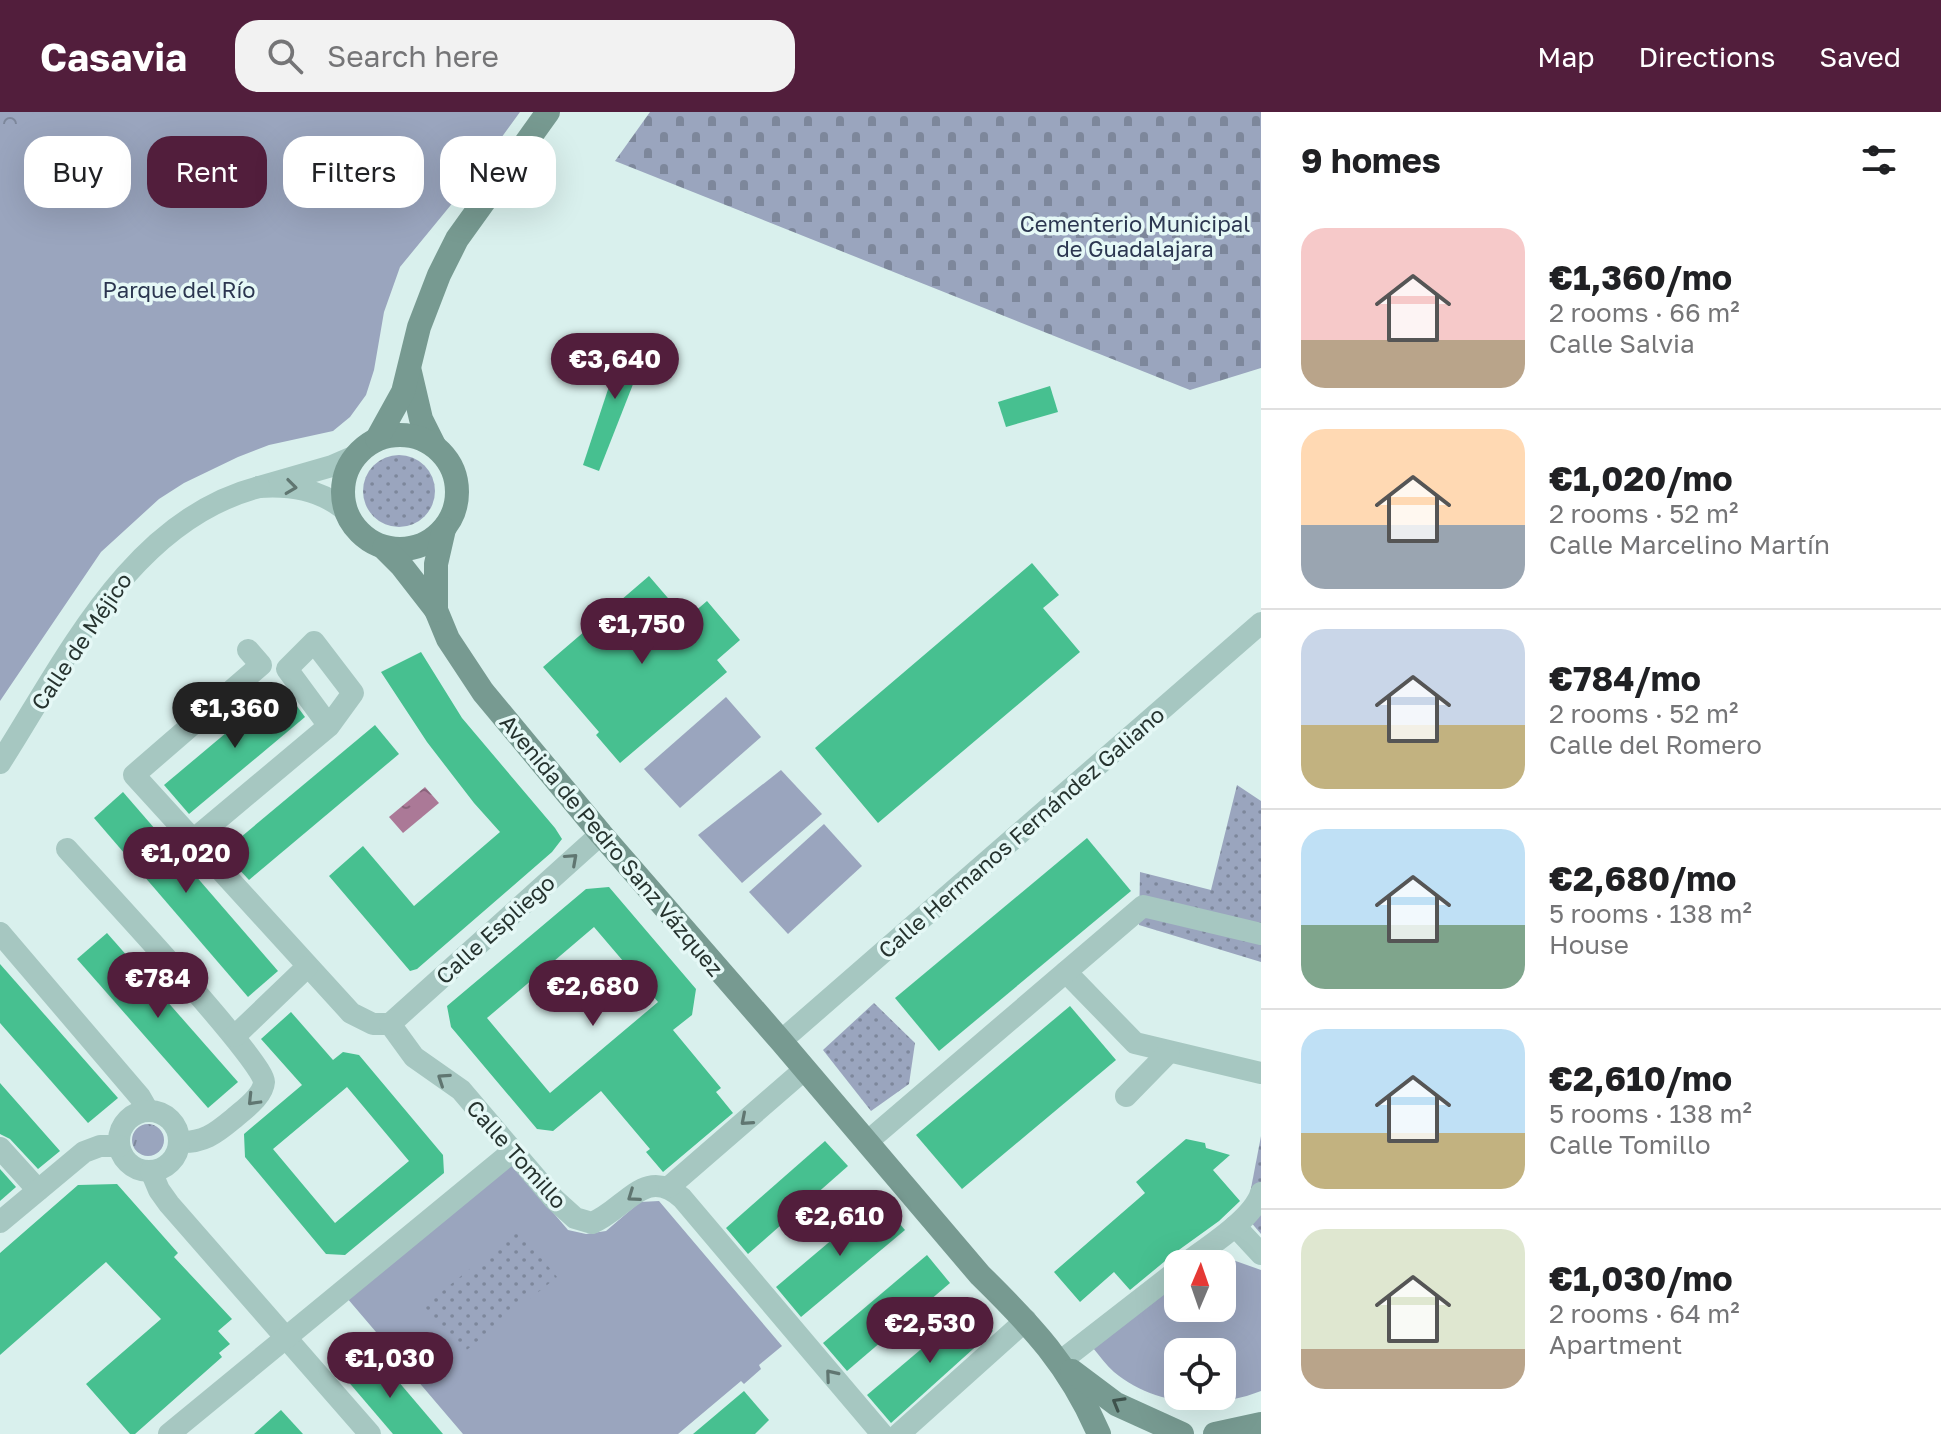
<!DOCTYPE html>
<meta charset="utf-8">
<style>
:root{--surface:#fff;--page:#f2f2f2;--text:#202124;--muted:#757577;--line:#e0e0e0;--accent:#521e3c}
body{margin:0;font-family:"Golos Text",sans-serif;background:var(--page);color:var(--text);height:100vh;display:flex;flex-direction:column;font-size:30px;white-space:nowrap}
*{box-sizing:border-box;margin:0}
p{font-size:26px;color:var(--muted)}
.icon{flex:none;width:44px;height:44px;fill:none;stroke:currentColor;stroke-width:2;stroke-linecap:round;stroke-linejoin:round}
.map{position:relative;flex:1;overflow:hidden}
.drawer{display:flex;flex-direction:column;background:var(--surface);width:680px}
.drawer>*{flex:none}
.top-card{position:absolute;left:24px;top:24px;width:760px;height:72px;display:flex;gap:16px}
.needle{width:52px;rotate:2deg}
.fabs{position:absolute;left:1164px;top:1138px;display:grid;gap:16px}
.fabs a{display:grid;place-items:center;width:72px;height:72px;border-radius:16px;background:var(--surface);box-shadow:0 8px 32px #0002;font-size:40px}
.price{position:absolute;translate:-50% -68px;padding:0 18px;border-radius:28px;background:var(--accent);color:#fff;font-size:26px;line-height:52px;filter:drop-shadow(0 2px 4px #0008)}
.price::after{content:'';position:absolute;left:50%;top:48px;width:24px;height:18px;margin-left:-12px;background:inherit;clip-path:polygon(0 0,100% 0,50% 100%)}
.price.on{background:#222;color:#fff}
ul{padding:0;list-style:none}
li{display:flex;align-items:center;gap:24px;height:200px;padding:0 40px}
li+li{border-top:2px solid var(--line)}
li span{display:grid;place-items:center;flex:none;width:224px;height:160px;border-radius:24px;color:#555}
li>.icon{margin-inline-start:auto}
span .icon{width:96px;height:96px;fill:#fffc;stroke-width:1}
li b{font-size:34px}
h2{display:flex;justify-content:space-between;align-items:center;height:96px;padding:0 40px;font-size:34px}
.chip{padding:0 28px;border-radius:24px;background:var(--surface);box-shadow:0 8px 32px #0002;font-size:28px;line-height:72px}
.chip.on{background:var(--accent);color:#fff}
header{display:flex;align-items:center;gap:48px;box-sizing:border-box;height:112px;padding:0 40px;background:var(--accent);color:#fff}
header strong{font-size:38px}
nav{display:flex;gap:44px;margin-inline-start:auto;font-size:28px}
.search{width:560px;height:72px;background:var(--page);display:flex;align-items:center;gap:20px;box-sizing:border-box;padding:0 28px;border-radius:24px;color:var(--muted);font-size:30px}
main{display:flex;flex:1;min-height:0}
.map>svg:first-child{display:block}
.grass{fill:url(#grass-tufts)}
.forest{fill:url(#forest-crowns)}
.cemetery{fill:url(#cemetery-stones)}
.park{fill:#9aa5be;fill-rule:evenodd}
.garden{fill:url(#garden-dots)}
.water{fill:url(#water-ripples)}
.building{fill:#47c090;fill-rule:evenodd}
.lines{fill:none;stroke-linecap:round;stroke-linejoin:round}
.street{stroke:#a6c7c1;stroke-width:22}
.secondary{stroke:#779a91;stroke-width:24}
.oneway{stroke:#607671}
.oneway2{stroke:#3e524c}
.labels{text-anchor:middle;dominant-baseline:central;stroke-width:7;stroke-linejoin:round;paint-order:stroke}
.park-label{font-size:22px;fill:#2b3650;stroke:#e5f8f6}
.street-label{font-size:22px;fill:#26332f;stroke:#e5f8f6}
</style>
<header>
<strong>Casavia</strong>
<div class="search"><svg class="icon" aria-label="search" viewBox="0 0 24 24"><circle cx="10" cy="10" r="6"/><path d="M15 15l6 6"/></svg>Search here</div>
<nav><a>Map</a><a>Directions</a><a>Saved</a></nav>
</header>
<main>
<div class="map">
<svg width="1261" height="1322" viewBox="0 0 1261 1322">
<defs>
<pattern id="grass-tufts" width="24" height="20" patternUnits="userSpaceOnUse" patternTransform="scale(2)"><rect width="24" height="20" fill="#9aa5be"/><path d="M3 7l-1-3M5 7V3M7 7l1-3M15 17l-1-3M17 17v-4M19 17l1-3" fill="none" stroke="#7d879b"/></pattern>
<pattern id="forest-crowns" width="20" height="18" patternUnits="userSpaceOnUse" patternTransform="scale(2)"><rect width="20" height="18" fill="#9aa5be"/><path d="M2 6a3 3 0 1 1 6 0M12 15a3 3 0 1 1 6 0" fill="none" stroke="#7d879b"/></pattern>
<pattern id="cemetery-stones" width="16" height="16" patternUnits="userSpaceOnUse" patternTransform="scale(2)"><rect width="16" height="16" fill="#9aa5be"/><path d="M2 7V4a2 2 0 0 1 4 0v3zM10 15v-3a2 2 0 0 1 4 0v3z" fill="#7d879b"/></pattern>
<pattern id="garden-dots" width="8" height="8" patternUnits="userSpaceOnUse" patternTransform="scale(2)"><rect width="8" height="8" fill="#9aa5be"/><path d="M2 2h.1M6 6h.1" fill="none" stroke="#7d879b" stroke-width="1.8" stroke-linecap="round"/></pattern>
<pattern id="water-ripples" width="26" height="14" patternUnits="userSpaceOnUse" patternTransform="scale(2)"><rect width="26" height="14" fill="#ab7997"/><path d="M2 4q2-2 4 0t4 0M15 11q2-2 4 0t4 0" fill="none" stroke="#8b647c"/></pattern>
</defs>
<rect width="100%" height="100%" fill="#d9f0ed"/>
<circle class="grass" cx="148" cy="1028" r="16"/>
<path class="forest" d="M0 0H37L0 45Z"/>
<path class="cemetery" d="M650 0H1261V256L1190 278 615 49Z"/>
<g class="park">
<path d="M34 0H520L464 77 400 155 384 200 374 258 366 283 350 305 333 319 269 333 238 345 184 371 159 387 101 440 0 589V43Z"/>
<path d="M726 585 761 625 680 696 644 657Z"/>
<path d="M781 658 822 702 742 771 698 723Z"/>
<path d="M824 712 862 754 788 822 749 780Z"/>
<path d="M509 1049 568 1118 586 1122 606 1119 640 1090 659 1089 782 1234 759 1253 761 1257 744 1272 741 1269 678 1322H463L347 1186Z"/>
<path d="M1230 1147 1261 1158V1279C1213 1298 1155 1294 1114 1260 1106 1253 1100 1244 1093 1236L1178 1163V1196H1222V1152H1199L1215 1148ZM1178 1240H1222V1284H1178Z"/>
</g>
<g class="garden">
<circle cx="399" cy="379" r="36"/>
<path d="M1237 673 1261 689V850L1139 813 1140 760 1211 778Z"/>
<path d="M874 891 915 931 909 972 871 999 823 938Z"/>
<path d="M1261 1024V1122L1249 1108 1248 1092Z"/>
<path d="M518 1118 557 1165 463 1241 424 1194Z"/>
</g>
<path class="water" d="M425 675 439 691 403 721 389 705Z"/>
<g class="building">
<path d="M625 226 648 234 599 359 583 353Z"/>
<path d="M1050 274 1058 300 1006 315 998 290Z"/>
<path d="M1032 451 1059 483 1043 496 1080 540 878 711 815 636Z"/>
<path d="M649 464 686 507 707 489 740 528 717 548 727 560 620 651 596 623 599 620 543 555Z"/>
<path d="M421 540 462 606 555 716 562 727 552 740 417 857 410 859 329 764 363 734 414 794 500 720 474 691 427 630 381 560Z"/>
<path d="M282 574 305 605 189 702 164 673Z"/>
<path d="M375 613 399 642 249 768 223 740Z"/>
<path d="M123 680 278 859 248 885 94 706Z"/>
<path d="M1087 726 1131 779 939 939 895 886Z"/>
<path d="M609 775 696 877 692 903 673 918 721 976 716 980 733 1001 663 1060 646 1040 650 1037 601 979 553 1019 537 1017 451 915 447 894 586 777ZM594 815 658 890 550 981 487 906Z"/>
<path d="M107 821 238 970 208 996 77 847Z"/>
<path d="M0 852 118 986 88 1011 0 911Z"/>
<path d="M1070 894 1116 948 962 1077 916 1023Z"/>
<path d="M291 900 333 948 343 940 359 943 443 1043 444 1061 345 1143 326 1142 245 1045 244 1022 302 973 261 927ZM347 975 409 1049 335 1111 273 1037Z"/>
<path d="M0 971 60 1039 38 1057 10 1027 0 1022Z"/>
<path d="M1186 1027 1205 1031 1206 1036 1230 1043 1213 1058 1240 1089 1219 1109 1176 1140 1130 1178 1114 1160 1080 1190 1054 1160 1145 1081 1136 1070Z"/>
<path d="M825 1029 848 1054 748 1142 726 1116Z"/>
<path d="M0 1057 16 1075 0 1089Z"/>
<path d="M117 1072 178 1141 174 1145 232 1207 218 1219 230 1232 219 1241 222 1245 135 1322H130L86 1272 161 1207 106 1150 0 1243V1141L78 1073Z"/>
<path d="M879 1088 905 1118 801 1205 776 1175Z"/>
<path d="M927 1143 950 1171 847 1259 823 1231Z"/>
<path d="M972 1194 993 1219 891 1311 867 1283Z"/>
<path d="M375 1242 443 1322H393L346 1267Z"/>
<path d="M744 1279 769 1308 755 1322H693Z"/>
<path d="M281 1298 303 1322H254Z"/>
</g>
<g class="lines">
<g class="street">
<path d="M344 397C318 377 291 373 259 375L332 354 355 344"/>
<path d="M248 538 261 553 134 663 351 901 373 912H390"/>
<path d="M0 651C66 548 131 408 259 375"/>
<path d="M193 728 329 614 287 557 314 530 353 581 329 614"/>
<path d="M67 737C93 766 265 950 264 970 263 985 243 998 233 1007 215 1022 203 1031 179 1030"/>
<path d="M0 821 140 985 148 999"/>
<path d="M1066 860 1135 931 1261 961"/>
<path d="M390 912 414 945 461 978 554 1087 575 1106 592 1111C626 1097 645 1053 682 1086L882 1322"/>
<path d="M390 912 601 722"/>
<path d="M235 924 307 855"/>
<path d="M781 929 1261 511"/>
<path d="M1126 984 1169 940"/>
<circle cx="149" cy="1029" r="30"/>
<path d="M867 1030 1143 794 1261 822"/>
<path d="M0 1036 38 1078"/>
<path d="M151 1059 159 1078 169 1092 370 1322"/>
<path d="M669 1075 805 957"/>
<path d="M0 1110 84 1040 100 1034H119"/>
<path d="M1235 1114 1261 1142"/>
<path d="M1185 1152C1207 1135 1253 1107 1261 1081"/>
<path d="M1061 1249 1178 1158"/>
<path d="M169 1322 513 1039"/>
<path d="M899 1322 1026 1208"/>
</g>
<g class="secondary">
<path d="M410 260 421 307 434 333"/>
<circle cx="400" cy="380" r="57"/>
<path d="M377 327 403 280 419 215 439 163 457 127 548 0"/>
<path d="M384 436 401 453 436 498 448 527 483 580 601 722 781 929 980 1163C1032 1214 1070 1254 1099 1322"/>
<path d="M436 498V452L444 417"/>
<path d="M1072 1259 1116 1292 1182 1322"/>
<path d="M1215 1322 1261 1312"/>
</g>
</g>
<defs><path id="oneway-chevron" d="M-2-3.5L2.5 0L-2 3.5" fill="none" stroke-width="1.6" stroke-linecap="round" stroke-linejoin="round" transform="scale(2)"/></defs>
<g class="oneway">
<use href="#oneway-chevron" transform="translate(291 375) rotate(7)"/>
<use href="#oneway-chevron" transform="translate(572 747) rotate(-42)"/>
<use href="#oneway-chevron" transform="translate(443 967) rotate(-146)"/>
<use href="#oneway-chevron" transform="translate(253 988) rotate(134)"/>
<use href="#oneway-chevron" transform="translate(746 1008) rotate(139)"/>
<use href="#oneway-chevron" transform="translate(633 1084) rotate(145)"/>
<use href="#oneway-chevron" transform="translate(831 1263) rotate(-130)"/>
</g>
<use class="oneway2" href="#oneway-chevron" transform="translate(1118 1291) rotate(-150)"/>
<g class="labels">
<g class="park-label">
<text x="1135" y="111">Cementerio Municipal<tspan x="1135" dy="25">de Guadalajara</tspan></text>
<text x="179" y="177">Parque del Río</text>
</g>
<g class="street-label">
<text transform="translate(81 529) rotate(-56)">Calle de Méjico</text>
<text transform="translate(1021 720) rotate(-41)">Calle Hermanos Fernández Galiano</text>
<text transform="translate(612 733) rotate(50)">Avenida de Pedro Sanz Vázquez</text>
<text transform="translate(495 817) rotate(-42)">Calle Espliego</text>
<text transform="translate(517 1042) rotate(48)">Calle Tomillo</text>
</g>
</g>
</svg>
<div class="fabs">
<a><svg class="needle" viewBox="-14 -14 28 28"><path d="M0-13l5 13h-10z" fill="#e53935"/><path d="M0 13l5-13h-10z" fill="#757577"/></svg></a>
<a><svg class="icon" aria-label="locate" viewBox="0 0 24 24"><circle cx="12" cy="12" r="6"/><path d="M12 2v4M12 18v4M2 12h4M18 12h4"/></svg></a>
</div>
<b class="price" style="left:615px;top:289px">€3,640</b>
<b class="price" style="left:642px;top:554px">€1,750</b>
<b class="price on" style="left:235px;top:638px">€1,360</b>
<b class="price" style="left:186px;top:783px">€1,020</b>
<b class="price" style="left:158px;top:908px">€784</b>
<b class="price" style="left:593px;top:916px">€2,680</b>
<b class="price" style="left:840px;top:1146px">€2,610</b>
<b class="price" style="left:930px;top:1253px">€2,530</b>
<b class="price" style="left:390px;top:1288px">€1,030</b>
<div class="top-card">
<a class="chip">Buy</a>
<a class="chip on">Rent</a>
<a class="chip">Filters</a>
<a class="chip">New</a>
</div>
</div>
<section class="drawer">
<h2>9 homes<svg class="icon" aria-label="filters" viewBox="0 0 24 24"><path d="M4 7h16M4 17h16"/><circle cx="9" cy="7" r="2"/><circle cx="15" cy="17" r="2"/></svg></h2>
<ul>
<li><span style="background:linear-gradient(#f6c9c9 70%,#b9a48a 0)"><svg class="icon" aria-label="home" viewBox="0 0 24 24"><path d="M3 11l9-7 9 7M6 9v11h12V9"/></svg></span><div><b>€1,360/mo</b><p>2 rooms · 66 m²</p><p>Calle Salvia</p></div></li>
<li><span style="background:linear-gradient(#ffd9b3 60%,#9aa5b1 0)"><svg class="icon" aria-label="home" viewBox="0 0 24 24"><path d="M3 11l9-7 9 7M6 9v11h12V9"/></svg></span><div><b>€1,020/mo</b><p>2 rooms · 52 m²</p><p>Calle Marcelino Martín</p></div></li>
<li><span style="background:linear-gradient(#c9d6e8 60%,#c2b280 0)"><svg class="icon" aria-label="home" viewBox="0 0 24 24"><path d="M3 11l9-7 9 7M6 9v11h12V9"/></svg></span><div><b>€784/mo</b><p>2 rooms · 52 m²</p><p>Calle del Romero</p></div></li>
<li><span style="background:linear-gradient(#bfe0f5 60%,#7fa58c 0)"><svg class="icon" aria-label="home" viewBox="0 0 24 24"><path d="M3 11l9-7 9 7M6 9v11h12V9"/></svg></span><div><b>€2,680/mo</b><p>5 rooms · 138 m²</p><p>House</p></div></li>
<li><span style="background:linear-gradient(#bfe0f5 65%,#c2b280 0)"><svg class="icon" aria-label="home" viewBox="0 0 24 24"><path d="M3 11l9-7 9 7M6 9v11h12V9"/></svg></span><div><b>€2,610/mo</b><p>5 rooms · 138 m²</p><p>Calle Tomillo</p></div></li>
<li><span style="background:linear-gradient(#dfe7d0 75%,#b9a48a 0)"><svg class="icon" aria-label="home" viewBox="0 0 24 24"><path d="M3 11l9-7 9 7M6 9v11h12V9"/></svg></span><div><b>€1,030/mo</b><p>2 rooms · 64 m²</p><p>Apartment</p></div></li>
</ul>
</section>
</main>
